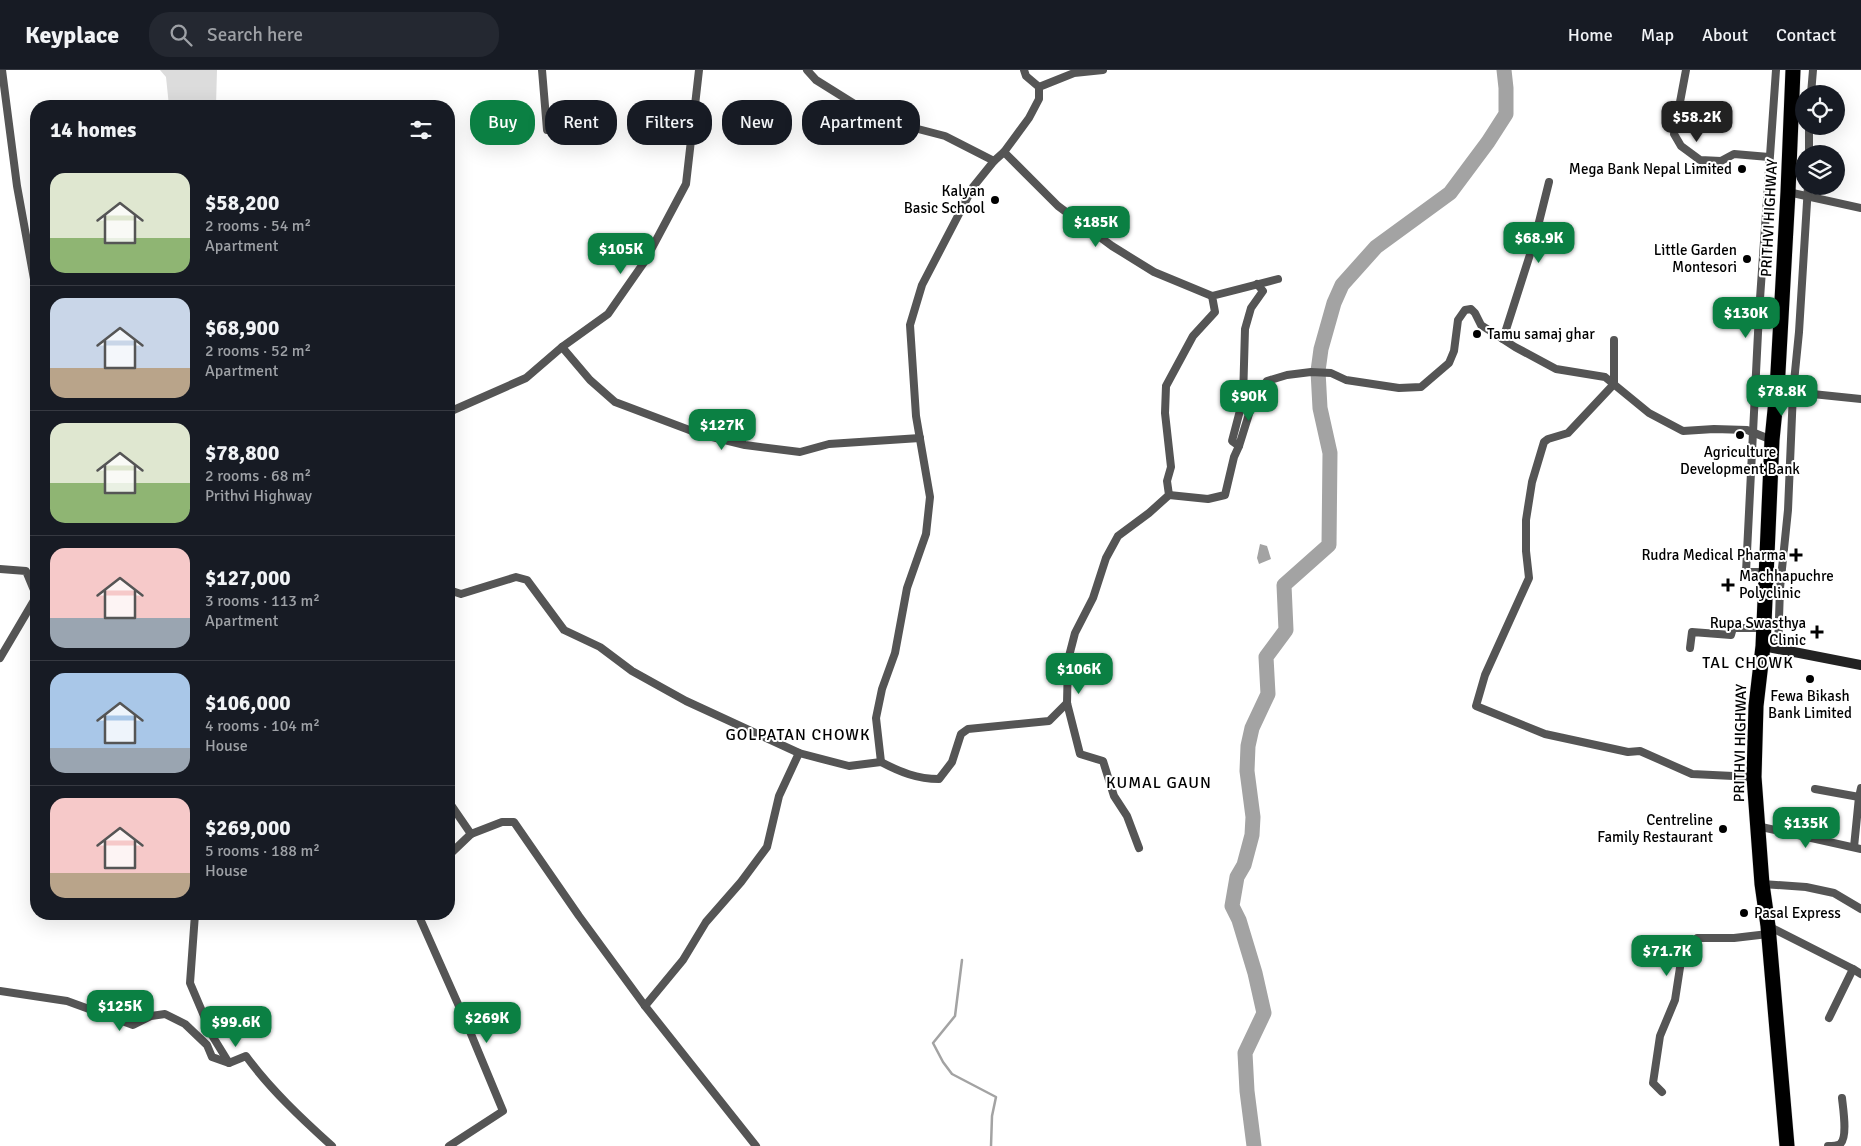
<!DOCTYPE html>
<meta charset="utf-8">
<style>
:root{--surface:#171b24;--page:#242831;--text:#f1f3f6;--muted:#9ea1a6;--line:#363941;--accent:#0b8043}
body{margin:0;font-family:Signika,sans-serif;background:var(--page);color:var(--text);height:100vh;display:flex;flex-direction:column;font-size:19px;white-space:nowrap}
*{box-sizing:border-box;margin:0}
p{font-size:16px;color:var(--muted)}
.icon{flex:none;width:28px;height:28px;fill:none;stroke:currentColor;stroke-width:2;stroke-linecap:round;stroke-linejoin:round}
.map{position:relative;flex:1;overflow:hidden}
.details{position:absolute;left:30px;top:30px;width:425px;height:820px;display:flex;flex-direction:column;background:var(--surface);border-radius:20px;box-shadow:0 5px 20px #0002}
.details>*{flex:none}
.banner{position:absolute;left:470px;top:30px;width:475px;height:45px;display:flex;gap:10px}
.buttons{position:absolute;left:1795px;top:15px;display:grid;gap:10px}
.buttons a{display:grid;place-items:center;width:50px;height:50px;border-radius:50%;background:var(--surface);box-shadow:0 5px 20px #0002;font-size:25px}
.price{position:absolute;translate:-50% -42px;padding:0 11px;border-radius:10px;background:var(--accent);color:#fff;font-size:16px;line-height:32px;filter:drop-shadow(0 1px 2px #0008)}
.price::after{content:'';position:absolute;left:50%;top:30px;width:15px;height:11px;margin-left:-8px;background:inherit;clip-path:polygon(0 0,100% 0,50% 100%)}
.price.current{background:#222;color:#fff}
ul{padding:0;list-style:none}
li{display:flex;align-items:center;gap:15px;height:125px;padding:0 20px}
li+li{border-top:1px solid var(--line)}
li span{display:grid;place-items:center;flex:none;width:140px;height:100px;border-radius:15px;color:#555}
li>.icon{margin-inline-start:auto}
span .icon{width:60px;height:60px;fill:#fffc;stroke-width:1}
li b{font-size:21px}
h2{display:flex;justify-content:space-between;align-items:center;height:60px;padding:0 20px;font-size:21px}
.chip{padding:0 18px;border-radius:20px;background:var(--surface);box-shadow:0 5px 20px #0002;font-size:18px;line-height:45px}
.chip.current{background:var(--accent);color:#fff}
header{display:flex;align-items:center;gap:30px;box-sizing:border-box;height:70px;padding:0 25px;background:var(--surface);border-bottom:1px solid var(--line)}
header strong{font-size:24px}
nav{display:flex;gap:28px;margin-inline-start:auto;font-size:18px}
.search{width:350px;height:45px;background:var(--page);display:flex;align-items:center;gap:12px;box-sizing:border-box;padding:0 18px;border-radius:20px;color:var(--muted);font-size:19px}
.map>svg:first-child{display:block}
.green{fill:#dcdcdc}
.water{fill:#a3a3a3}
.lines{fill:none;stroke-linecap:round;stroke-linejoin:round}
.stream{stroke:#a3a3a3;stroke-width:2.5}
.river{stroke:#a3a3a3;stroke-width:15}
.highway-casing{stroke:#dbdbdb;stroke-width:16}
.street{stroke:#555;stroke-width:8}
.secondary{stroke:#222;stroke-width:10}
.highway{stroke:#000;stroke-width:15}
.poi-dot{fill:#000;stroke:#fff;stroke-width:2}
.labels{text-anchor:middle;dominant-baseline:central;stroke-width:4;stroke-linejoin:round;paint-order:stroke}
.poi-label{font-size:15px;fill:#000;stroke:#fff;text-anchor:end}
.street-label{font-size:15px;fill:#000;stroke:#fff}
.neighbourhood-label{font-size:16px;letter-spacing:1px;fill:#000;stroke:#fff}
</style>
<header>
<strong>Keyplace</strong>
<div class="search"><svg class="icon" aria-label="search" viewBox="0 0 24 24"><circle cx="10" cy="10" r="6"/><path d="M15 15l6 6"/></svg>Search here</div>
<nav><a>Home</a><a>Map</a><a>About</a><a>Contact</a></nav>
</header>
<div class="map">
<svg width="1861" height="1076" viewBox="0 0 1861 1076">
<rect width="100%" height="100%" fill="#fff"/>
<path class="green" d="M160 0H217L216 36H169L166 7Z"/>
<path class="water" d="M1260 474 1267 476 1271 489 1259 494 1257 488Z"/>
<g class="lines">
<path class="stream" d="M962 890 955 946 933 973 943 992 952 1004 996 1027 992 1046 991 1076"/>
<path class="river" d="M1254 1076 1247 1021 1245 983 1264 943 1255 903 1239 850 1232 836 1237 807 1244 795 1252 765 1253 747 1247 701 1248 676 1252 658 1268 624 1266 587 1286 560 1284 515 1329 475 1330 383 1320 338 1318 301 1321 279 1334 233 1342 215 1376 177 1450 123 1488 72 1506 44V18L1504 0"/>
<g class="highway-casing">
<path id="highway" d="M1787 1076 1768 856 1762 814 1754 707 1756 636 1763 576 1772 370 1777 320 1788 122 1793 0"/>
</g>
<g class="street">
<path d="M2 0 17 116 36 220"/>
<path d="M542 0 547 60"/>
<path d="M1686 0 1674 64 1681 76 1700 90 1721 91 1734 84 1769 87"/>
<path d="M1039 17 1074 3 1103 0"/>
<path d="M1811 24 1813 0"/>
<path d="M1004 82 1029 48 1039 29V17L1026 6 1024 0"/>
<path d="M1809 84V56"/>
<path d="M994 91 1004 82 1058 136 1112 176 1154 202 1212 226"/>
<path d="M1788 122 1861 138"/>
<path d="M1503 269 1534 172 1549 112"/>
<path d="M1614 270V314L1568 363 1548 369 1544 372 1532 412 1526 450V481L1529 508 1485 605 1476 636 1545 664 1628 682 1640 681 1692 704 1754 707"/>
<path d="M562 277 590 310 615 332 700 364 745 375 800 382 829 374 920 368"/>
<path d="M1793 322 1861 329"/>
<path d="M449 342 526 308 562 277 608 244 645 191 686 114 699 0"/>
<path d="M1239 376 1254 328 1267 311 1287 305 1311 302 1331 303 1346 310 1399 318 1421 317 1449 293 1454 281 1458 250 1465 240 1471 239 1475 243 1481 255 1515 277 1556 299 1605 307 1649 343 1683 361 1714 359 1747 360 1772 370"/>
<path d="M1169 425 1208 429 1225 425 1234 387 1239 376 1232 371 1243 329 1245 259 1251 238 1263 221 1257 214"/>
<path d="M0 499 26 501 36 525"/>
<path d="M1766 502H1746L1759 243 1776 0"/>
<path d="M449 520 461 524 516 507 527 510 564 560 600 577 632 601 686 631 799 683 849 696 881 692 876 648 882 619 895 583 907 518 926 464 930 427 916 346 910 255 922 215 973 117 994 91 945 66 891 52 872 45 816 10 807 0"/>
<path d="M1690 578 1692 562 1731 565 1733 558H1763"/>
<path d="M1778 579 1780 518 1788 440 1793 322 1799 262 1808 116"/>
<path d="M0 588 36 527"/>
<path d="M881 692C900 702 917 709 939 709L952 692 961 664 968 659 1049 651 1067 633"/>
<path d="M1815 719 1859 727"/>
<path d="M449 732 471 764 502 752H514L579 846 645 936 756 1076"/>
<path d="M1757 756 1861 779"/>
<path d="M1854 777 1859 727 1861 718"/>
<path d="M1139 778 1127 746 1114 726 1103 691 1080 684 1067 633 1068 590 1075 563 1093 528 1106 488 1118 466 1149 443 1169 425 1167 411 1171 397 1165 343 1166 316 1193 266 1215 242 1212 226 1278 209"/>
<path d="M449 785 471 764"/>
<path d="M1762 814 1806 817 1834 823 1861 839"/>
<path d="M195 844 190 913 213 967 229 993 246 986C270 1019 302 1049 332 1076"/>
<path d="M418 844 466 952 503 1041 449 1076"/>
<path d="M1768 856 1853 899 1861 904"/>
<path d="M0 921 67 931 133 955 151 946 165 944 185 954 207 975 212 987 229 993"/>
<path d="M645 936 683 890 706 852 741 812 767 777 779 726 799 683"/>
<path d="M1829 948 1853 899"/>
<path d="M1662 1022 1653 1013 1660 966 1675 930 1681 891 1687 876 1697 868H1734L1768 864"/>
<path d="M1828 1076C1831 1076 1837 1076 1840 1074 1848 1068 1843 1038 1842 1028"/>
</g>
<path class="secondary" d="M1763 576 1861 595"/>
<use href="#highway" class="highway"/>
</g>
<g class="poi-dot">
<circle cx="1742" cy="99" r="5"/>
<circle cx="995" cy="130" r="5"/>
<circle cx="1747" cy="189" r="5"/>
<circle cx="1477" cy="264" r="5"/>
<circle cx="1740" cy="365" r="5"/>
<path d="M1793.5 477.5h5v5h5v5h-5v5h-5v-5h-5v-5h5z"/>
<path d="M1725.5 507.5h5v5h5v5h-5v5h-5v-5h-5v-5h5z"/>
<path d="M1814.5 554.5h5v5h5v5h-5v5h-5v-5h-5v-5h5z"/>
<circle cx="1810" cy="609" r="5"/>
<circle cx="1723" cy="759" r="5"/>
<circle cx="1744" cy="843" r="5"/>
</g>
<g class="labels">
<g class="poi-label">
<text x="1732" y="99">Mega Bank Nepal Limited</text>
<text x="985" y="121">Kalyan<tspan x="985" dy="17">Basic School</tspan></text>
<text x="1737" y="180">Little Garden<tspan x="1737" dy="17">Montesori</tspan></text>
<text x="1487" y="264" text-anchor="start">Tamu samaj ghar</text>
<text x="1740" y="382" text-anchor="middle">Agriculture<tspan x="1740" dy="17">Development Bank</tspan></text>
<text x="1786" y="485">Rudra Medical Pharma</text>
<text x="1739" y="506" text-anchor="start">Machhapuchre<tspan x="1739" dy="17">Polyclinic</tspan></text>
<text x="1806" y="553">Rupa Swasthya<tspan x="1806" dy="17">Clinic</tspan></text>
<text x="1810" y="626" text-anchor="middle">Fewa Bikash<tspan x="1810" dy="17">Bank Limited</tspan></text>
<text x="1713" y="750">Centreline<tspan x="1713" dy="17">Family Restaurant</tspan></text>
<text x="1754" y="843" text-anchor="start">Pasal Express</text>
</g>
<g class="street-label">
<text transform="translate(1769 148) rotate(-87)">PRITHVI HIGHWAY</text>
<text transform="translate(1740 673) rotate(-89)">PRITHVI HIGHWAY</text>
</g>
<g class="neighbourhood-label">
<text x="1748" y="593">TAL CHOWK</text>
<text x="798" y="665">GOLPATAN CHOWK</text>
<text x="1159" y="713">KUMAL GAUN</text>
</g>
</g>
</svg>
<div class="buttons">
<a><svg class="icon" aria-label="locate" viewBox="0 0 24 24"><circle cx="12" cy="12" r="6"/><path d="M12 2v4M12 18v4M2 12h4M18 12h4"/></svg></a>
<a><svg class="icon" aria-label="layers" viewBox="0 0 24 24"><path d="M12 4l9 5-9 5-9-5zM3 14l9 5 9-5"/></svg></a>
</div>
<b class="price current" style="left:1697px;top:73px">$58.2K</b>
<b class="price" style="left:1096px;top:178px">$185K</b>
<b class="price" style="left:1539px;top:194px">$68.9K</b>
<b class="price" style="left:621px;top:205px">$105K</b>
<b class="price" style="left:1746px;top:269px">$130K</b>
<b class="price" style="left:1782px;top:347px">$78.8K</b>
<b class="price" style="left:1249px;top:352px">$90K</b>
<b class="price" style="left:722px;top:381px">$127K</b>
<b class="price" style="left:1079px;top:625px">$106K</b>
<b class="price" style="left:1806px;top:779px">$135K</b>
<b class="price" style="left:1667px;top:907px">$71.7K</b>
<b class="price" style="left:120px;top:962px">$125K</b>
<b class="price" style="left:487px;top:974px">$269K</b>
<b class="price" style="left:236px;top:978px">$99.6K</b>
<div class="banner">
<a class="chip current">Buy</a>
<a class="chip">Rent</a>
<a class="chip">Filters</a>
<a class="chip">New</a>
<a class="chip">Apartment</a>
</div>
<section class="details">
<h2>14 homes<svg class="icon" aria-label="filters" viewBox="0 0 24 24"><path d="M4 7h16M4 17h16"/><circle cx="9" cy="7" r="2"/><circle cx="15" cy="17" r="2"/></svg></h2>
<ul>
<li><span style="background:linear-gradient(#dfe7d0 65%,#8fb573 0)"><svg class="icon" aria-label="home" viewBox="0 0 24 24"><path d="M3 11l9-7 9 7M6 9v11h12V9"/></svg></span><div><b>$58,200</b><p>2 rooms · 54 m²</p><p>Apartment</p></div></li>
<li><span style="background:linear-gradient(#c9d6e8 70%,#b9a48a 0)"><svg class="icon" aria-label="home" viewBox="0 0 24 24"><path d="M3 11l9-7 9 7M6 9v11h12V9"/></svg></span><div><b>$68,900</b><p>2 rooms · 52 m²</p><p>Apartment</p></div></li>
<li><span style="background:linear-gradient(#dfe7d0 60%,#8fb573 0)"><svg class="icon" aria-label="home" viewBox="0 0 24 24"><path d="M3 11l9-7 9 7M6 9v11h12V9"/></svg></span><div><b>$78,800</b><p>2 rooms · 68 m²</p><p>Prithvi Highway</p></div></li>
<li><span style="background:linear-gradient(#f6c9c9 70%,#9aa5b1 0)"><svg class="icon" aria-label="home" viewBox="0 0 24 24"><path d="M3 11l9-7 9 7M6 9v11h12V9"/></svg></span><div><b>$127,000</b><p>3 rooms · 113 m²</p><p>Apartment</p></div></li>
<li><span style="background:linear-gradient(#a9c7e8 75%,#9aa5b1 0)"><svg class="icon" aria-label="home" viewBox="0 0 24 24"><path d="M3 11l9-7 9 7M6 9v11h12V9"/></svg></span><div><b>$106,000</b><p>4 rooms · 104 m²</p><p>House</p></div></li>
<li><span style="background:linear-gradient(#f6c9c9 75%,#b9a48a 0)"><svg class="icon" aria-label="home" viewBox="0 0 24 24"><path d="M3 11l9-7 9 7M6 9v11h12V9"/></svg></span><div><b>$269,000</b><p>5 rooms · 188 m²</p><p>House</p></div></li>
</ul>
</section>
</div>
